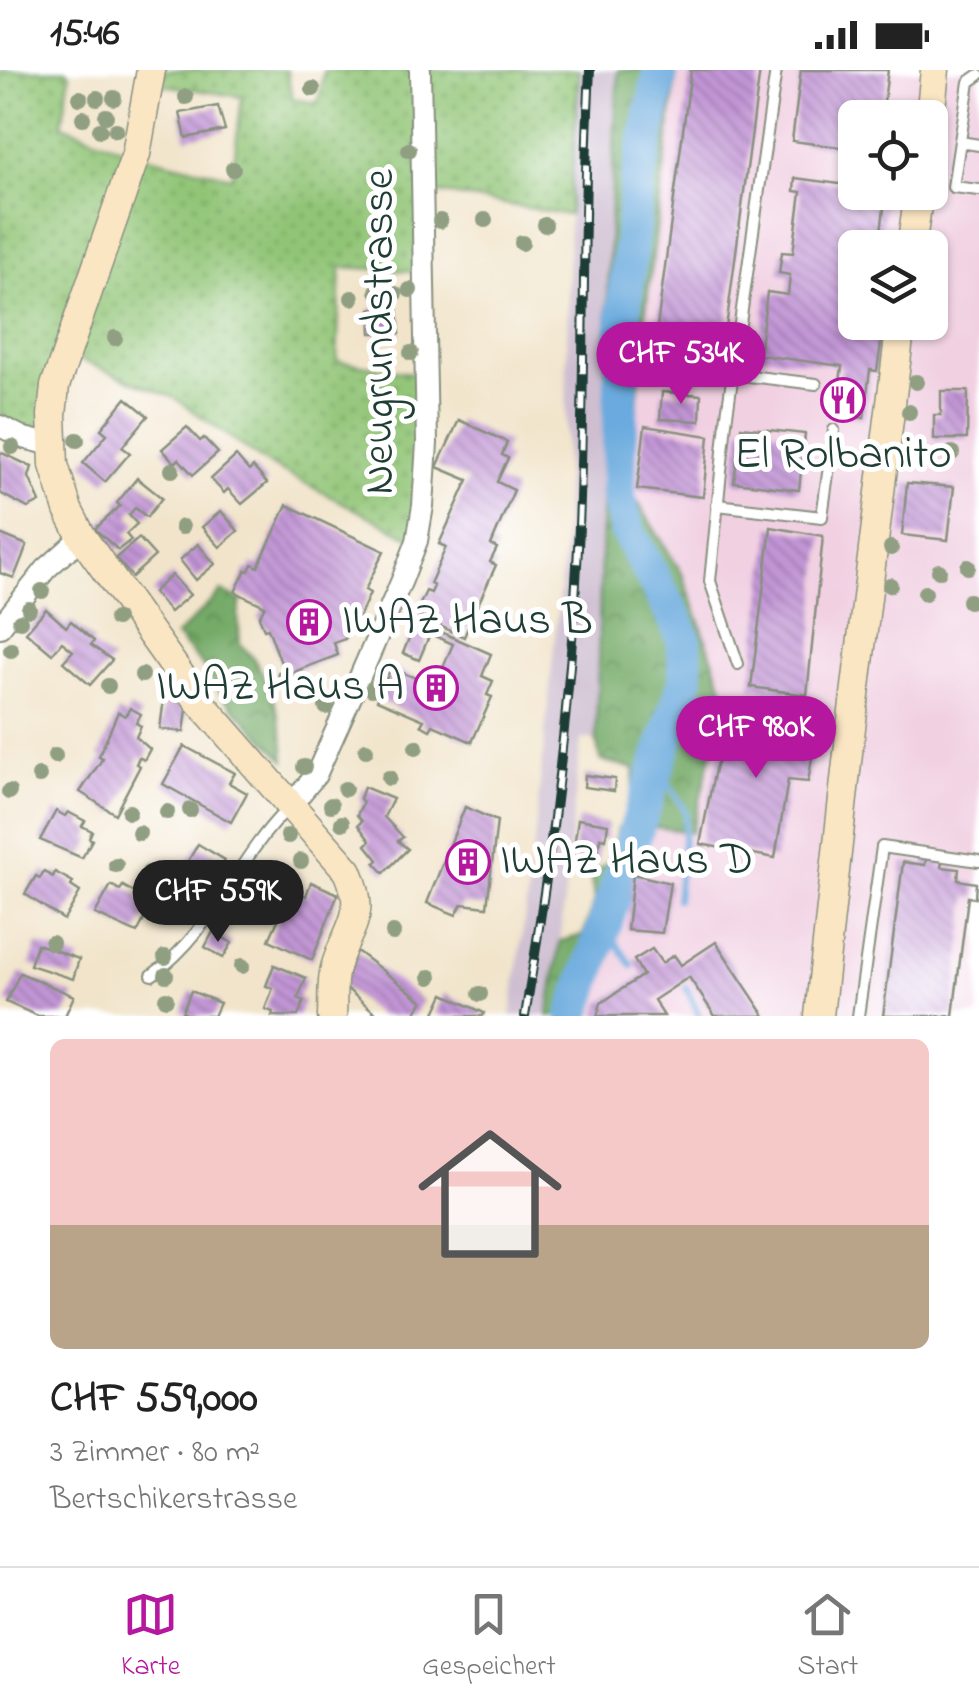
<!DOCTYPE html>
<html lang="de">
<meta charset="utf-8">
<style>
:root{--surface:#fff;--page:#f2f2f2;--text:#222;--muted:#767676;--line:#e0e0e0;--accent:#b5179e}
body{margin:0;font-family:"Indie Flower",sans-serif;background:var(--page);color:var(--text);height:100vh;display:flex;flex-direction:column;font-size:38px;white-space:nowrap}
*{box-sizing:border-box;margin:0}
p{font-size:32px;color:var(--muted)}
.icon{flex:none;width:55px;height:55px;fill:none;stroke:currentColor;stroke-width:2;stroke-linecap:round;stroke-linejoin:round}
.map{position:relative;height:946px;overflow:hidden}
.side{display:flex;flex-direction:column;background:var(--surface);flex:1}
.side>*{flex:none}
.controls{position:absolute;left:838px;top:30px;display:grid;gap:20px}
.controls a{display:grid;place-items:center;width:110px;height:110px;border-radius:15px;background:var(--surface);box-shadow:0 2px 8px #0004;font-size:50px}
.price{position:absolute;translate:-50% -85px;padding:0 22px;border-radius:35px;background:var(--accent);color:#fff;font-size:32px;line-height:65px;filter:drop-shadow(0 2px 5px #0008)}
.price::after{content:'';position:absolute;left:50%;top:60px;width:30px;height:22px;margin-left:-15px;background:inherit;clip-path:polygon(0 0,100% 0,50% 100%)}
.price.active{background:#222;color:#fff}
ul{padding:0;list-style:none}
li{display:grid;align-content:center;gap:20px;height:530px;padding:0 50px}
li span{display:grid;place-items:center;height:310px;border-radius:15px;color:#555}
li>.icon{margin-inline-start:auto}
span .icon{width:180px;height:180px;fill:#fffc;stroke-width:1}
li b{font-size:42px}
.status{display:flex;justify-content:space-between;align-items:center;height:70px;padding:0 50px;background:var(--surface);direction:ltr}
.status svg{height:28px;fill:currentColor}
.dock{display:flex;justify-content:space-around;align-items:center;height:140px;border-top:2px solid var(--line);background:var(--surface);font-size:28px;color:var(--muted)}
.dock a{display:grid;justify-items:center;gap:5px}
.dock .active{color:var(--accent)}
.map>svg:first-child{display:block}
.built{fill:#f1d0e2;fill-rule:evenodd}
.railway{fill:#cebed0}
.grass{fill:url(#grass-dots);stroke:#588155;stroke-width:2.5}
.forest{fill:url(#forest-crowns);stroke:#4a744e;stroke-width:2.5}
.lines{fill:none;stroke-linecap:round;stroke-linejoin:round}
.stream{stroke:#6baade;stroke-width:6}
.river{stroke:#6baade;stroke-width:35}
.building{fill:url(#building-back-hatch)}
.lane-casing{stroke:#88907f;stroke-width:14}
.street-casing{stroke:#88907f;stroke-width:24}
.secondary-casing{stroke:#88907f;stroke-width:31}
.lane{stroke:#fff;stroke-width:10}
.street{stroke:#fff;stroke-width:20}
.secondary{stroke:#fbe6c4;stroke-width:28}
.rail-casing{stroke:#1f3d34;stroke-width:10}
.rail{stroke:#fff;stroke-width:6;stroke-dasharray:19;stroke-linecap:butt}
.tree{fill:#909f82}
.labels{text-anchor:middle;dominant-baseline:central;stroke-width:10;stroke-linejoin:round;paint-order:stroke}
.street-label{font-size:45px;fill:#1f3d34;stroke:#fff}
.poi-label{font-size:45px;fill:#1f3d34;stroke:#fff;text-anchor:start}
</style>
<div class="status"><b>15:46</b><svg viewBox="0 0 49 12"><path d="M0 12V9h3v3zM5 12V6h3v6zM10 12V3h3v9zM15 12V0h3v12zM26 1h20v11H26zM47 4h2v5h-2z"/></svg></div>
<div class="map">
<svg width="979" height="946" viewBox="0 0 979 946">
<defs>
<pattern id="grass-dots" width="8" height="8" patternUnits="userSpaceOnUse" patternTransform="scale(2.5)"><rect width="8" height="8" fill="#91c576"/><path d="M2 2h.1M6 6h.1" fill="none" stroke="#76a162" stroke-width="1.8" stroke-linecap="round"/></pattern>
<pattern id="forest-crowns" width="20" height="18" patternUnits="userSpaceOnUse" patternTransform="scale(2.5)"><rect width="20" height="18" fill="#74aa67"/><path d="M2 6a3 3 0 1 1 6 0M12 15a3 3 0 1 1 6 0" fill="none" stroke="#5f8c56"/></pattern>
<pattern id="building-back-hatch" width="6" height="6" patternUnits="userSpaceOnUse" patternTransform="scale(2.5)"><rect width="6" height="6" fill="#c295d6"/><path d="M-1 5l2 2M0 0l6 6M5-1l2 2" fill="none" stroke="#9d7bae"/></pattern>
</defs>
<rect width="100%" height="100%" fill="#fff"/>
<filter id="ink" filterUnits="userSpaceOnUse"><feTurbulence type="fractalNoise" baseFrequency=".01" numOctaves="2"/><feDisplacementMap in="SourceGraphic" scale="20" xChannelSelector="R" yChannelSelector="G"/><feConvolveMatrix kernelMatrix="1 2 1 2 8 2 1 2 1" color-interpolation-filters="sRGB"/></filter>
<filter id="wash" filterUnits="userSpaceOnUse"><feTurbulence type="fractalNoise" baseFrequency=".0048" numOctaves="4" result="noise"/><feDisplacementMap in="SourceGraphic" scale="40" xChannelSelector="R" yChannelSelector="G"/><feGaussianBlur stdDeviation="2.25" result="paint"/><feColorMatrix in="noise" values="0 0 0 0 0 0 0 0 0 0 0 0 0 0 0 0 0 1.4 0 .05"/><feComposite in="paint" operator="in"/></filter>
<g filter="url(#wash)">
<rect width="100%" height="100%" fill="#f1e4ca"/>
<path class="built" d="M677 0H979V946H581L654 757 692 762 683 505 631 421 642 269ZM855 48H930V122H855ZM855 178H930V252H855Z"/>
<path class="railway" d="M579 0H618L610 152 596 669H581L560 871 548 946H511L532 792 564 479 569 145Z"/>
<path class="grass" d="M0 0H66L70 3 62 55 136 84 232 107 242 27 151 13V0H287L292 29 318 33 324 0H579L569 145 421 120 422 202 341 197 337 291 423 305 417 471 266 393 175 328 65 284 52 375 0 356Z"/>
<g class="forest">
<path d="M618 0H677L642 269 631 421 683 505 726 626 692 762 654 757 581 946H548L560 871 583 865 595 830 590 806 610 790 618 758 628 754 635 699 600 690 596 669 610 152Z"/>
<path d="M222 521 241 531 238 545 240 575C268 596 284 655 285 690L221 625 202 595 176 566Z"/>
</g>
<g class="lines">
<g class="stream">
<path d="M657 694 686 742 677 829"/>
<path d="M603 854 632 896"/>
<path d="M686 917 699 946"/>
</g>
<path class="river" d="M574 946 686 610 684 570 675 548 627 460 618 424 624 239 637 115 661 0"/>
</g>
<g id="blocks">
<g class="building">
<path d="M691 0H760L723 281 655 272Z"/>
<path d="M801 0H888L882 48H855V79L792 71Z"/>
<path d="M218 36 225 60 186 68 180 43Z"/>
<path d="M795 108 855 116V122H886L880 170 894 172 893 178H855V252H884L877 301 870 300 864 348 836 344 842 296 759 285 767 222 788 225 790 205 779 203 782 182 793 183 801 122 794 121Z"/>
<path d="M398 238 400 263H371L370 239Z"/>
<path d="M941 321H968L967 369H934V345H941Z"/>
<path d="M662 322 701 325 700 351 660 349Z"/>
<path d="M126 328 148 346 122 377 130 383 105 412 83 393 107 364 101 359Z"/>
<path d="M459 350 507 372 502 385 508 388 497 412 514 420 491 475 497 478 490 492 496 495 477 537 472 535 469 543 473 545 464 567 415 545 426 521 431 523 434 516 430 514 446 477 439 474 468 410 437 397Z"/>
<path d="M645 356 709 366 703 427 637 419Z"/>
<path d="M187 357 200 371 204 368 218 383 193 405 179 389 175 393 162 379Z"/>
<path d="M741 357 805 364 799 420 734 412Z"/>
<path d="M0 382 32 397 29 407 40 432 28 438 0 423Z"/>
<path d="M236 386 249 401 253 397 267 413 242 434 228 419 224 423 211 409Z"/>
<path d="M137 408 162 428 147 447 135 438 129 445 137 454 126 464 131 470 118 480 95 459 120 436 117 433Z"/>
<path d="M907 413 954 417 948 470 902 465Z"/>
<path d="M287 435 384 481 365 520 370 523 352 563 349 562 345 569 334 573 338 585 291 603 293 610 282 614 278 603 284 601 268 558 264 559 259 547 265 536 235 522 246 500 249 501 252 494 258 497Z"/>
<path d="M221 441 238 461 220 477 202 457Z"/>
<path d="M771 457 823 466 807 625 751 617Z"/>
<path d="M0 464 27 475 14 508 0 503Z"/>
<path d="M139 468 155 486 132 507 116 488Z"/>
<path d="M198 474 215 494 196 510 180 490Z"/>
<path d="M172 505 190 525 170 542 153 522Z"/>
<path d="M46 539 66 557 71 551 94 571 91 575 112 590 90 615 63 592 73 581 62 572 52 584 26 562Z"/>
<path d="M416 551 491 584 482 606 493 611 487 625 492 627 472 672 433 655 430 660 421 655 424 650 377 630 391 598 423 611 427 602 439 607 453 574 430 564 419 590 403 583Z"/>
<path d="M164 628 188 632 184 662 160 659Z"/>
<path d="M130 638 141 644 136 653 141 656 136 667 150 679 144 690 139 687 136 694 140 696 115 744 80 722 103 688 99 686 118 642 125 646Z"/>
<path d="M737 639 818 652 808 712 788 710 775 788 700 774 715 699Z"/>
<path d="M184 676 235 703 229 713 247 723 231 752 163 714Z"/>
<path d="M585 705 615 709 614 721 584 717Z"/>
<path d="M364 717 393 729 384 747 403 767 398 771 408 779 384 803 375 793 378 790 366 775 370 771 358 755 362 751 357 745 363 732 360 729Z"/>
<path d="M465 737 497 751 487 837 462 834 456 845 427 833Z"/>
<path d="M56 741 65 746 68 742 85 751 82 756 92 761 89 768 92 770 82 788 40 770Z"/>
<path d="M578 749 608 754 606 769 600 768 597 793 572 790Z"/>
<path d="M198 774 225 790 207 823 179 807Z"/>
<path d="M926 789 942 791 941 797 959 799 958 810 976 813 975 828 968 827 953 946H883L903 792 925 795Z"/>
<path d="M44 801 53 807 55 802 73 812 71 816 80 822 64 850 25 824 36 806 40 808Z"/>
<path d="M633 804 670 813 662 863 627 860Z"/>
<path d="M311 812 338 824 312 890 269 870 292 819 306 826Z"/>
<path d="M111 815 120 820 123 816 140 826 138 830 147 836 143 842 147 844 137 863 95 844Z"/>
<path d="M213 862 232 873 223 888 205 877Z"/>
<path d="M716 872 765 946H715L689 907 654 930 664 946H597L601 933 643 905 634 890 652 879 662 893 674 885 681 895Z"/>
<path d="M37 874 79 889 73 909 30 895Z"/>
<path d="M354 879 423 931 413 946H379L339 912Z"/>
<path d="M274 895 306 908 298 928 304 931 298 946H272L273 942 265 939 273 918 266 916Z"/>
<path d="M20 903 74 926 65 946H38L6 932Z"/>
<path d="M191 921 220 933 214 946H191L182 942Z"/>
<path d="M444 924 484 943 483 946H441L435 943Z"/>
</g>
</g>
</g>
<g filter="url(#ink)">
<use href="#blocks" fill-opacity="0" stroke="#88907f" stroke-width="2.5"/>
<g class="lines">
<g class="lane-casing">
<g id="lane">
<path d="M979 5 969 12 953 117 979 120"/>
<path d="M960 72 979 75"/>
<path d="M656 295 816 314"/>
<path d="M717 435 822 447 834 360"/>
<path d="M738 594 710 511 726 352 776 0"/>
<path d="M152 905C216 859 234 791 288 738"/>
<path d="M858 946 882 777 979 791"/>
</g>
</g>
<g class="street-casing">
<g id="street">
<path d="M0 356 24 368 52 375"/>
<path d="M0 557 46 499 82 467"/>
<path d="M292 734 316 705 351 627 402 510 417 471 423 436 427 373 420 0"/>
</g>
</g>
<g class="secondary-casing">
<g id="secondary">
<path d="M151 0 136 84 55 316 52 345 54 395 68 440 82 467 198 630 348 801C368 848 348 854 335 898 331 913 333 931 332 946"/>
<path d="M930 48 935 0"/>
<path d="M911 178 919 122"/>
<path d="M819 946 849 674 901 252"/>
</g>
</g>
<use href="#lane" class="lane"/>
<use href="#street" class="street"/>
<use href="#secondary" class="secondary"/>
<g class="rail-casing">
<path id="rail" d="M525 946C551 791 570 635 578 478 586 319 581 159 590 0"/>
</g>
<use href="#rail" class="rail"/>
</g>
<g class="tree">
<circle cx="313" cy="19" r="8"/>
<circle cx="186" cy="27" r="8"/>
<circle cx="80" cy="28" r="8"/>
<circle cx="97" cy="28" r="8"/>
<circle cx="114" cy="28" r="8"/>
<circle cx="106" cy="46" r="8"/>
<circle cx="83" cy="48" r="8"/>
<circle cx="100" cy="60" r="8"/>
<circle cx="116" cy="60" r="8"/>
<circle cx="409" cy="80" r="8"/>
<circle cx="233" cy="99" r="8"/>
<circle cx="485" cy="150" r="8"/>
<circle cx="440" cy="151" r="8"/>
<circle cx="545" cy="155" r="8"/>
<circle cx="522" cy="173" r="8"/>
<circle cx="410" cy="220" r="8"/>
<circle cx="377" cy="221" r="8"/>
<circle cx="395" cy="224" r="8"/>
<circle cx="352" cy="228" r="8"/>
<circle cx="115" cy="268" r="8"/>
<circle cx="411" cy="283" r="8"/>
<circle cx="916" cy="312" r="8"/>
<circle cx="909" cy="342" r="8"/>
<circle cx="77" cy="370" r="8"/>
<circle cx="12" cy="377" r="8"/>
<circle cx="952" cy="383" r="8"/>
<circle cx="172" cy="400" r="8"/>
<circle cx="182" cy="457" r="8"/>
<circle cx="891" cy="478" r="8"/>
<circle cx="968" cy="497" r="8"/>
<circle cx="939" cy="501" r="8"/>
<circle cx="890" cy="515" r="8"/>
<circle cx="42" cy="521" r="8"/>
<circle cx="925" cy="523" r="8"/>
<circle cx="969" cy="531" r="8"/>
<circle cx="29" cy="539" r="8"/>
<circle cx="116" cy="549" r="8"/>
<circle cx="20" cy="551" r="8"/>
<circle cx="11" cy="580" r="8"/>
<circle cx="142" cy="605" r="8"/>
<circle cx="108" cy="616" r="8"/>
<circle cx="372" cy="619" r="8"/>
<circle cx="326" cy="637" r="8"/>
<circle cx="416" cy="677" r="8"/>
<circle cx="366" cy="680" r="8"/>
<circle cx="55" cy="686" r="8"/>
<circle cx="304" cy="697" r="8"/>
<circle cx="39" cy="706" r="8"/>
<circle cx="389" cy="708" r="8"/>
<circle cx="345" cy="719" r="8"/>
<circle cx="9" cy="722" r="8"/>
<circle cx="331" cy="735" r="8"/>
<circle cx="190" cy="740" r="8"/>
<circle cx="129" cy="742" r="8"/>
<circle cx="167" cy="742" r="8"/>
<circle cx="342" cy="753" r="8"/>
<circle cx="139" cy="763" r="8"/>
<circle cx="288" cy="766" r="8"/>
<circle cx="301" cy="791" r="8"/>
<circle cx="116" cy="795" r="8"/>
<circle cx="149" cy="803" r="8"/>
<circle cx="253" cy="823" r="8"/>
<circle cx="232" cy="826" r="8"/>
<circle cx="273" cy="831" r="8"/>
<circle cx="193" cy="842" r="8"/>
<circle cx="393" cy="863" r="8"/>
<circle cx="52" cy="873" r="8"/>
<circle cx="165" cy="887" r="8"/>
<circle cx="242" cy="896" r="8"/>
<circle cx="166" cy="905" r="8"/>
<circle cx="430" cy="907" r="8"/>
<circle cx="480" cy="924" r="8"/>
<circle cx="166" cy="929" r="8"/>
</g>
</g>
<defs>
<g id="restaurant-ring" transform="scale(2.25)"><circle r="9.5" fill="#fff" stroke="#b5179e" stroke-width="1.5"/><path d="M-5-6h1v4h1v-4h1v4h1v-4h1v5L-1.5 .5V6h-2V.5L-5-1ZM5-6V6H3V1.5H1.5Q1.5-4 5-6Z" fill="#b5179e"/></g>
<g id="building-ring" transform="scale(2.25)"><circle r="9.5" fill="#fff" stroke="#b5179e" stroke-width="1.5"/><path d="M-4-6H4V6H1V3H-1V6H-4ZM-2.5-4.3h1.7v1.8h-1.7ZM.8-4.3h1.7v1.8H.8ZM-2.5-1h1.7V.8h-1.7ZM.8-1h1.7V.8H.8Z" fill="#b5179e"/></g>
</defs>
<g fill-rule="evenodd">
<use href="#restaurant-ring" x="843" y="330"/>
<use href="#building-ring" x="309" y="552"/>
<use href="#building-ring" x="436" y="618"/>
<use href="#building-ring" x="468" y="792"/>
</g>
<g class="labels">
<g class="street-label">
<text transform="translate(381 262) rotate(-90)">Neugrundstrasse</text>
</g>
<g class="poi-label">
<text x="843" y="386" text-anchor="middle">El Rolbanito</text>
<text x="342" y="552">IWAZ Haus B</text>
<text x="404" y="618" text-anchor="end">IWAZ Haus A</text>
<text x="500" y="792">IWAZ Haus D</text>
</g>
</g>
</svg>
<div class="controls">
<a><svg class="icon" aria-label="locate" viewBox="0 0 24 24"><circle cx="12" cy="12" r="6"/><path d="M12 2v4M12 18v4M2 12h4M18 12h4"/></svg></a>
<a><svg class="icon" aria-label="layers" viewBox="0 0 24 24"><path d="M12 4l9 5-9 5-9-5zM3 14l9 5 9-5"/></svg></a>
</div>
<b class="price" style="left:681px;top:337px">CHF 534K</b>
<b class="price" style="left:756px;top:711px">CHF 980K</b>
<b class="price active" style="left:218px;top:875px">CHF 559K</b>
</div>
<section class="side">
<ul>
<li><span style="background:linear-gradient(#f6c9c9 60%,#b9a48a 0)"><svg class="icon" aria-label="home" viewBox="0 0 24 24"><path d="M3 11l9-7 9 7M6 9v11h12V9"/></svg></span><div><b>CHF 559,000</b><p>3 Zimmer · 80 m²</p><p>Bertschikerstrasse</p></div></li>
</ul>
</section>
<nav class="dock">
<a class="active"><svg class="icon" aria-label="map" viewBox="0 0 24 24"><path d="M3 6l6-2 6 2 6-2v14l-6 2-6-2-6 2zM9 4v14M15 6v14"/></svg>Karte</a>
<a><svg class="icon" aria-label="saved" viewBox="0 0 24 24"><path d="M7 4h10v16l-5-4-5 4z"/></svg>Gespeichert</a>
<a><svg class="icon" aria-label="home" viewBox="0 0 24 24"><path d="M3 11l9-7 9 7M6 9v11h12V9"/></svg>Start</a>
</nav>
